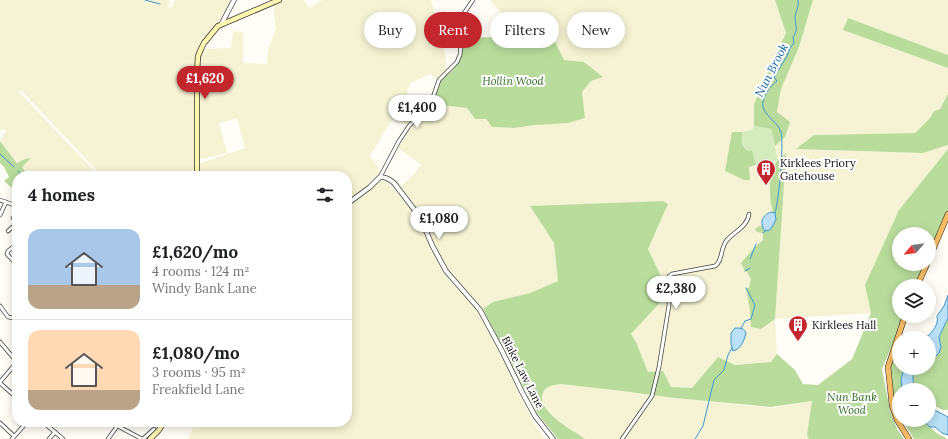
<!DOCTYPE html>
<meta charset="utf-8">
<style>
:root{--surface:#fff;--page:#f6f6f6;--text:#202124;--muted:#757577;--line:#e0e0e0;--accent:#c4262e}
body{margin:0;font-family:Lora,serif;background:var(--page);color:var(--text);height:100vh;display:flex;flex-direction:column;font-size:15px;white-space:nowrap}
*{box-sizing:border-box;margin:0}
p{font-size:13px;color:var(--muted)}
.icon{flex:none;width:22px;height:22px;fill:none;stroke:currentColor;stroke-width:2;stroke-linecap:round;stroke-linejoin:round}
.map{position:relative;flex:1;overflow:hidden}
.panel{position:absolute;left:12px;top:171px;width:340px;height:256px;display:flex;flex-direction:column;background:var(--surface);border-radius:16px;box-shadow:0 2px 10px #0003}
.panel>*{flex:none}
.hud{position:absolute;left:364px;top:12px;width:380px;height:36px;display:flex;gap:8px}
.needle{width:26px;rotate:241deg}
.fabs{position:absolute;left:892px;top:227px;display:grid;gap:8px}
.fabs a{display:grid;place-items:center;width:44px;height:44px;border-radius:50%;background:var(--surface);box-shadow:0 2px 10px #0003;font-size:20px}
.price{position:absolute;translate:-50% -34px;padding:0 9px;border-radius:14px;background:#fff;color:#222;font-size:13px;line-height:26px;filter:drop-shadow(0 1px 2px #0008)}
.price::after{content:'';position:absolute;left:50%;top:24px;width:12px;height:9px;margin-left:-6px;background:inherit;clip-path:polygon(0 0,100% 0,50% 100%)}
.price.active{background:var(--accent);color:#fff}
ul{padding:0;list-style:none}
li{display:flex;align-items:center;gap:12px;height:100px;padding:0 16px}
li+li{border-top:1px solid var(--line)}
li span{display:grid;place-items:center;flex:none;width:112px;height:80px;border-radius:12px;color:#555}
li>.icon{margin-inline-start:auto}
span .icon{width:48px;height:48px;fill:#fffc;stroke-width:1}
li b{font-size:17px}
h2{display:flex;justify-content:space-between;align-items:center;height:48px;padding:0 16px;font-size:17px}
.tag{padding:0 14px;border-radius:18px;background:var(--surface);box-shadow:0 2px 10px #0003;font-size:14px;line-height:36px}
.tag.active{background:var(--accent);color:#fff}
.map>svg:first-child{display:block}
.farmland{fill:#f6f3d4}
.green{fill:#d5ebbd}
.forest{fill:#b9dc9c}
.water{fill:#b9e0f7;stroke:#3f96cf}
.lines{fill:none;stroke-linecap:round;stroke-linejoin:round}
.stream{stroke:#3f96cf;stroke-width:1}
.minor-casing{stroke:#444;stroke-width:4.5}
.tertiary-casing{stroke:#444;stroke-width:5.5}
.secondary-casing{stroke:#333;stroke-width:6}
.trunk-casing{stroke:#222;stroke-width:6}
.minor{stroke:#fff;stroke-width:3}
.tertiary{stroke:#fff;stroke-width:4}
.secondary{stroke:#fff6b0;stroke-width:4.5}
.trunk{stroke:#f7bc64;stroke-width:5}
.labels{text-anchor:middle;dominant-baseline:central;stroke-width:4;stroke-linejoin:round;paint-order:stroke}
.park-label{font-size:11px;font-style:italic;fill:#2f6b1f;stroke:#fff}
.poi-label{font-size:11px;fill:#111;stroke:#fff;text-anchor:start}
.street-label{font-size:11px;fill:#111;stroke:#fff}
.water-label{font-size:12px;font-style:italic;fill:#1768a6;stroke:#fff}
</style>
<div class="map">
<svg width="948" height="439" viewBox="0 0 948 439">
<rect width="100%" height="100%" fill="#fffdf5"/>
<g class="farmland">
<path d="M0 0H170L168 7 172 8 175 0H231L220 20 204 39 197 53 195 62 194 122 195 176H102L21 90 19 92 99 176H28L21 167 30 159H25L18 163 0 141 6 130 4 129 0 131Z"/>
<path d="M285 0H304L309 8 322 0H431L446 58 447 69 436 80 430 74 411 83 407 91 409 106 418 114 407 125 399 118 394 119 386 128 374 150 369 155 378 167 379 173 362 190 347 201V176H199L198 164 245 148 237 118 219 123 227 153 202 159 198 158 200 144 198 130 199 67 200 57 203 49 231 48 233 31 243 32V63L267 64 268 50 276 29 273 5Z"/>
<path d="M491 0H775L786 33 774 58 754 104V126L752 130 748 132 732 133 726 171 744 180 750 179 749 167 778 160 775 146 785 137 777 112 781 89 799 47 813 0H948V55L848 18 843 30 948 68V94L940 109 934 111 930 118 915 133 814 135 797 149 923 153 948 145V149L930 171 865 285 871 313 775 319 777 354 771 362 735 365 718 357 692 388 671 387 648 372 636 342 631 334 669 293 648 249 668 204 663 201 531 206 554 243 558 281 530 293 493 302 483 309 447 268 437 252 422 217 412 201 399 188 413 175 421 165 398 148 410 129 433 104 467 108 475 119H486L492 127 514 128 584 118 582 92 591 81 602 77 584 62 564 60 510 33 501 35 491 32 501 13 491 1Z"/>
<path d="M382 180 388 183 409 206 418 219 440 265 450 281 479 311 506 366 519 394 535 425 545 439H188L196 422H347V206Z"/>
<path d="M561 384 622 391 674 398 772 408 813 401 807 435 809 439H585L550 415 545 407 542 400 543 393 546 388 552 385Z"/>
</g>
<path class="green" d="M754 126 771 129 778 160 756 165 752 151H748C742 146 742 140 742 132L752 130Z"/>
<g class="forest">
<path d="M775 0H813L799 47 781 89 777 112 790 122 785 137 775 146 771 129 754 126V104L774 58 786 33Z"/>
<path d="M848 18 948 55V68L843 30Z"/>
<path d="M510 33 554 40 564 60 584 62 603 77 591 81 582 92 585 118 568 123 535 125 514 128 492 127 486 119H475L467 108 433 104 438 86 442 78 452 71 459 61 465 38 493 37Z"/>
<path d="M948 94V145L923 153 796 149 814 135 915 133 930 118 934 111 940 109Z"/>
<path d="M732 132H742C742 140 741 146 748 151L752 150 756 165 749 167 750 180H744L725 171Z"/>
<path d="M0 141 17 163 25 159 31 158 22 167 28 176H17V192L4 181 9 177 4 167 0 163Z"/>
<path d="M948 149V211L929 256V234H899V264H926L916 286H899V316H904L882 369 890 411 897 429 904 439H809L807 435 812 401 771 407 674 398 622 391 561 384C552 385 544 386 542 396 540 414 573 430 585 439H558L537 413 483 309 493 302 530 293 558 281 554 243 530 206 663 201 668 204 648 249 669 293 631 334 636 342 648 372 663 371 671 387 692 388 718 357 735 365 771 362 777 354 795 370 803 384 818 385 852 359 871 313 865 285 899 210Z"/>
<path d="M786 153 775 319 761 329 751 327 750 310 746 288H749L751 279 747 272 745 271 741 263C748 255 754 247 763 240V233L757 232 755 229 759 226H762L765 231H768L776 220 775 213H773C769 198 768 178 775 164 777 160 783 156 786 153Z"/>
<path d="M948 318V410H943L929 403V390H916C913 383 911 376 916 369L929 368V358L933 357 941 347 939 337Z"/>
<path d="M899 355V368H904L901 380 902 390H899V415C891 400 891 382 890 365Z"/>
<path d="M902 420H922L938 434 948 439H914Z"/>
</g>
<g class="water">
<path d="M771 212 775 213 776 220 770 230 765 231C759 223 762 215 771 212Z"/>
<path d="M948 295V318L939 337 941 347 939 353 936 356 929 358V338H922L924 335 928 336C933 331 939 324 937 316L944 306Z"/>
<path d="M735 328C741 328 744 328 746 333 744 341 741 349 733 351L731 344V333Z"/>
<path d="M904 368H919L914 370C912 378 913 383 916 390H902L901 380Z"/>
<path d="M929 407 948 417V435L942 433 935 427H930L922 420H929Z"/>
</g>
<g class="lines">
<g class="stream">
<path d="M145 0 160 4"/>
<path d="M0 154 14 167"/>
<path d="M18 171 22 176"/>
<path d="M775 213C779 200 784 144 781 132 778 122 766 117 763 107 761 98 771 85 777 81L774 77 787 56 790 48 794 43 793 37C799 30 795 25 795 17 796 11 799 6 798 0"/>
<path d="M763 233 765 231"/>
<path d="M750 259 756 244"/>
<path d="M745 271 750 268"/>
<path d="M741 328 745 321 751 319 755 305 746 288"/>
<path d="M695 439 703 426 714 380 724 370 728 355 732 348"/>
</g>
<g class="minor-casing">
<g id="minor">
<path d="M380 177 399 141 409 126 431 103 439 80 457 62 460 55 461 44 458 26V22L473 0"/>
<path d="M0 200 17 206"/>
<path d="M0 215 6 202"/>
<path d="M13 218 17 223"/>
<path d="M8 231 17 223"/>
<path d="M17 244 8 251 7 254 17 265"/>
<path d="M0 306 8 317 14 318 17 321"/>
<path d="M0 342 17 362"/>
<path d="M0 382 17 362"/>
<path d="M0 383 17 398"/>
<path d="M43 422 63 439"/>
<path d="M110 422 142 439"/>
<path d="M0 423 14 436"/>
<path d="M12 439 27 422"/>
<path d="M49 439 55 432"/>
<path d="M108 439 118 425"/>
<path d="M143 439 154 429"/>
<path d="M622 439 652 396 659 367 669 305V276L672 274 715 266C723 261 720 248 727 240 734 232 748 226 749 214"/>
</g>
</g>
<g class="tertiary-casing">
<g id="tertiary">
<path d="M222 23 234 0"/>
<path d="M347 204 370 187 380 177C386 177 389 179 394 183L420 217 432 245 446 271 480 310 502 351 522 392 535 416 553 439"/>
</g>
</g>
<g class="secondary-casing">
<g id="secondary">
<path d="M197 176V72L198 56 201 49 204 43 218 26 279 0"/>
<path d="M150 439 159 430 164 422"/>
</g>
</g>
<g class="trunk-casing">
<g id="trunk">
<path d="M929 259 948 214"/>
<path d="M917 286 927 264"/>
<path d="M905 316 888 367 892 405 897 420 909 439"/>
</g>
</g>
<use href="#minor" class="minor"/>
<use href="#tertiary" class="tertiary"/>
<use href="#secondary" class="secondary"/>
<use href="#trunk" class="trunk"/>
</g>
<defs>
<g id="building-pin" transform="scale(1)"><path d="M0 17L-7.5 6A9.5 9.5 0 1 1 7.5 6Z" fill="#c4262e" stroke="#fff"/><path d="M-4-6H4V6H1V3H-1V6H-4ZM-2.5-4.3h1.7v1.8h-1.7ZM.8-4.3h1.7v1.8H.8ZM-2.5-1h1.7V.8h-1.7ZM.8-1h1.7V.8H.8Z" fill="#fff"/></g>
</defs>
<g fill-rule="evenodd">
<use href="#building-pin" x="766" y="169"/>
<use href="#building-pin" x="798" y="325"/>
</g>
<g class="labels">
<g class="park-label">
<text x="513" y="81">Hollin Wood</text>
<text x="852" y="397">Nun Bank<tspan x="852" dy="13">Wood</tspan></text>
</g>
<g class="poi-label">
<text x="780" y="163">Kirklees Priory<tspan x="780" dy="13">Gatehouse</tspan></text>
<text x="812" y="325">Kirklees Hall</text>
</g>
<g class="street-label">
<text transform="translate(523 372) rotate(63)">Blake Law Lane</text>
</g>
<g class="water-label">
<text transform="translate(771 70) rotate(-63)">Nun Brook</text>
</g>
</g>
</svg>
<div class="fabs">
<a><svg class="needle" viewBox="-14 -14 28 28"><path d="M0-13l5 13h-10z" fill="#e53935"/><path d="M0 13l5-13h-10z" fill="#757577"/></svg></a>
<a><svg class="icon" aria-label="layers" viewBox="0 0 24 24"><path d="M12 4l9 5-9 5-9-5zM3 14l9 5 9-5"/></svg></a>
<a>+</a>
<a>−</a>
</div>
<b class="price active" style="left:205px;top:100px">£1,620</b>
<b class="price" style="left:417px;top:129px">£1,400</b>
<b class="price" style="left:439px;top:240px">£1,080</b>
<b class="price" style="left:676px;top:310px">£2,380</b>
<div class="hud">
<a class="tag">Buy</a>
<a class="tag active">Rent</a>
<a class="tag">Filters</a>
<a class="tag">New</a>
</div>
<section class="panel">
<h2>4 homes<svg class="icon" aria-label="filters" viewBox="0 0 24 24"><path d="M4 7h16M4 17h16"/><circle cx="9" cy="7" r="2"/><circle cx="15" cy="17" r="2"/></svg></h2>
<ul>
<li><span style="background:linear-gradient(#a9c7e8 70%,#b9a48a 0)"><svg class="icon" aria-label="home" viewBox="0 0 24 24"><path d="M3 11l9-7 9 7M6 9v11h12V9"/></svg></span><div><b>£1,620/mo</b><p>4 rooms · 124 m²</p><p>Windy Bank Lane</p></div></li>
<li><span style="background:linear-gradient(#ffd9b3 75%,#b9a48a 0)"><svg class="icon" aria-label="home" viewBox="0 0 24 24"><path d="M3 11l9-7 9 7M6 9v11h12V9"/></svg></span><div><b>£1,080/mo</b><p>3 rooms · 95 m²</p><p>Freakfield Lane</p></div></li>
</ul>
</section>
</div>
